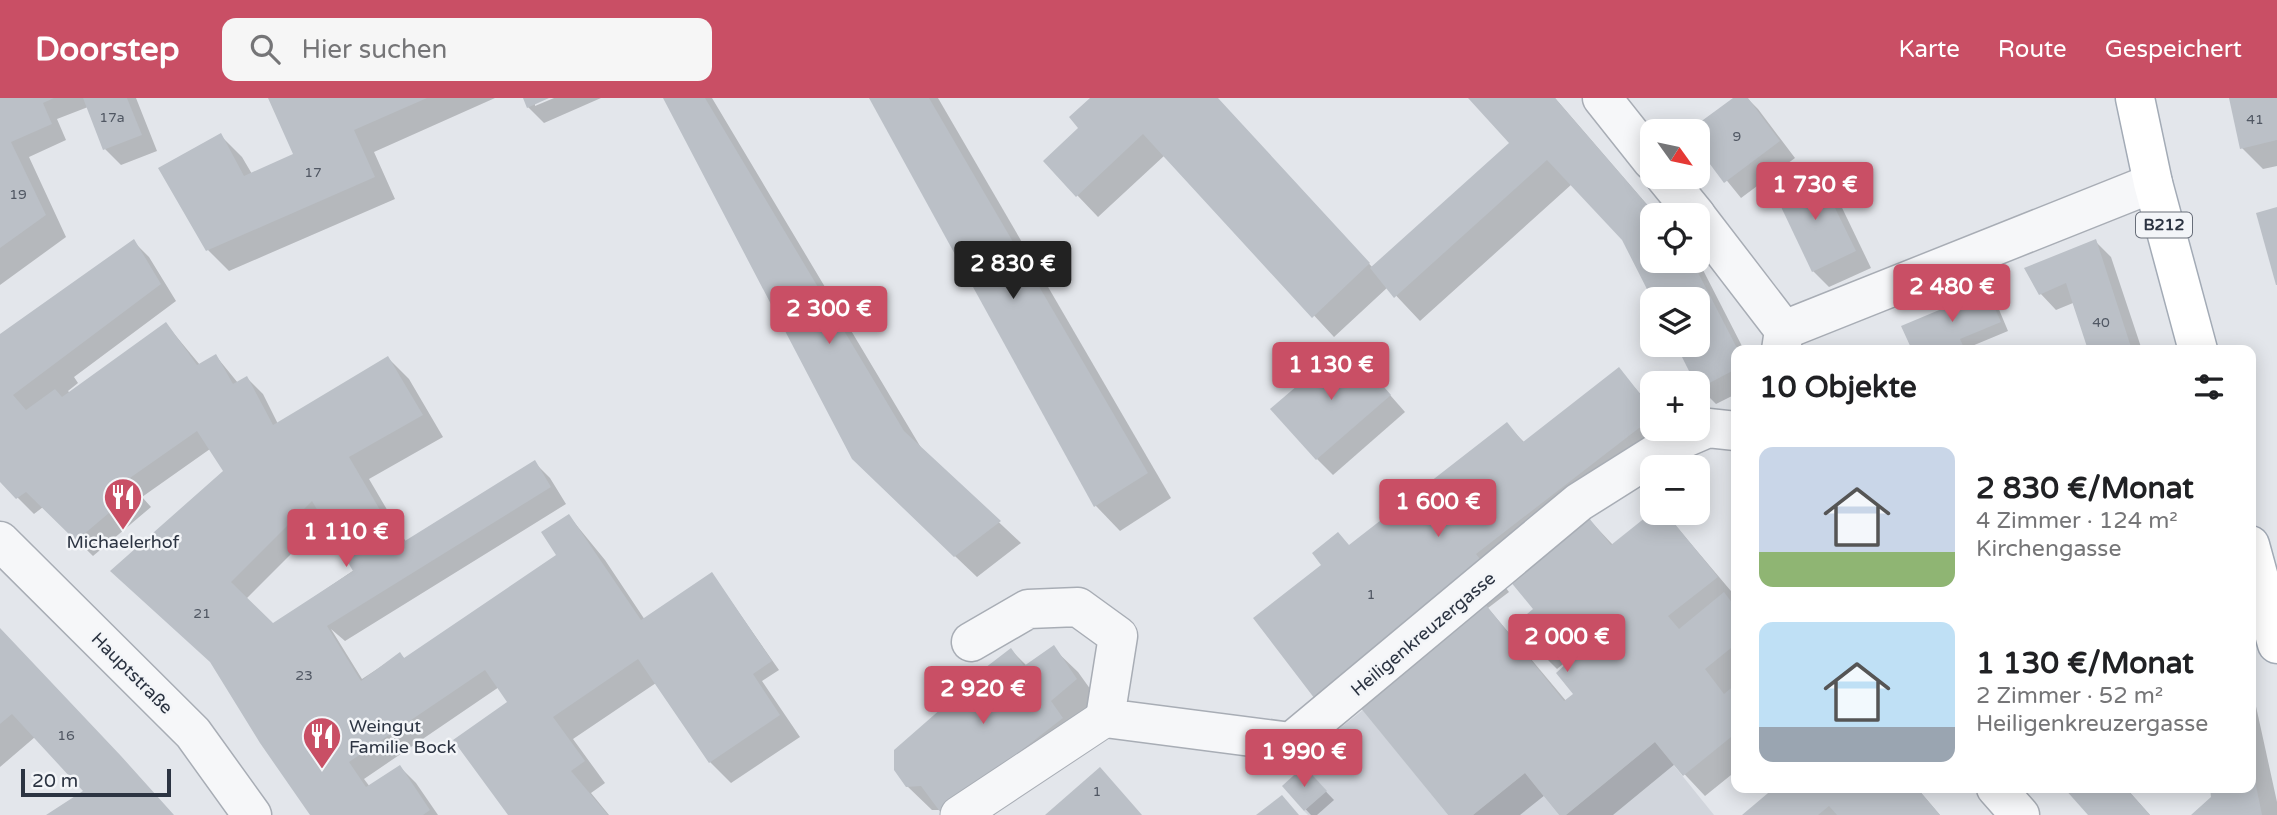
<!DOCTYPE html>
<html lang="de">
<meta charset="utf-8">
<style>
:root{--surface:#fff;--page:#f6f6f6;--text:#202124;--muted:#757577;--accent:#c94f65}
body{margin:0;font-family:"Varela Round",sans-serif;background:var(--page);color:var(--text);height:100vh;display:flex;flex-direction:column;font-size:26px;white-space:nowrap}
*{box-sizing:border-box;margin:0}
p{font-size:23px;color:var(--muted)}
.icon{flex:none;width:38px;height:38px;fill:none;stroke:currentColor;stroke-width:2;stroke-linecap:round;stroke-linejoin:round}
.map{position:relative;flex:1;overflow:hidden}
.sheet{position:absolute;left:1731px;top:247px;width:525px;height:448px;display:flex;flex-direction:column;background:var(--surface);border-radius:14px;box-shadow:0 4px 18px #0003}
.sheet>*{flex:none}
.needle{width:46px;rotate:123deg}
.controls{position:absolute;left:1640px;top:21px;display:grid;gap:14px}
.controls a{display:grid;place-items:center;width:70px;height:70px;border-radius:14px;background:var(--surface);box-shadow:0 4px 18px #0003;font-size:35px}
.scale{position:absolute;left:21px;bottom:18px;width:150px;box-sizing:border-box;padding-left:7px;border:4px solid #2c3442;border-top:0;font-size:19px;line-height:24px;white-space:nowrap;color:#2c3442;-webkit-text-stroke:5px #f3f5f8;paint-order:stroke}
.price{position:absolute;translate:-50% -60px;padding:0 16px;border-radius:7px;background:var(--accent);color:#fff;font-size:23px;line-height:46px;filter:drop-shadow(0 2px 4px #0008)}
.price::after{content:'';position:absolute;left:50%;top:42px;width:21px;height:16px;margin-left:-10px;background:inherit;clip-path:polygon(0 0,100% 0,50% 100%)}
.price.on{background:#222;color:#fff}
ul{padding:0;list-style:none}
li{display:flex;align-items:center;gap:21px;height:175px;padding:0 28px}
li span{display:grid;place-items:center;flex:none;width:196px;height:140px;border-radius:14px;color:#555}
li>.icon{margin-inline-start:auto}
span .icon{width:84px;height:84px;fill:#fffc;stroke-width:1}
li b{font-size:30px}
h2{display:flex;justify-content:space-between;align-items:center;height:84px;padding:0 28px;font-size:30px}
header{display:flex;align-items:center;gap:42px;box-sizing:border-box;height:98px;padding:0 35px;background:var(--accent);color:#fff}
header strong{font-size:33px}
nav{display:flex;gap:38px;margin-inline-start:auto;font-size:24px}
.search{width:490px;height:63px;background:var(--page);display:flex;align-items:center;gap:18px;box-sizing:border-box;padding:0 24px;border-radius:14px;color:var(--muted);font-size:26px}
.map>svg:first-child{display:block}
.built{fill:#d1d5dc}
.shadow{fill:#0003;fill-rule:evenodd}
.building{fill:#bbc0c7;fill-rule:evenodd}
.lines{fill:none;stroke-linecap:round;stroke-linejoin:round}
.pedestrian-casing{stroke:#a8adb5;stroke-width:39}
.minor-casing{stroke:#a8adb5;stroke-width:41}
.primary-casing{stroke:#a3abb6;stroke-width:41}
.pedestrian{stroke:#f6f7f9;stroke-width:37}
.minor{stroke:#f6f7f9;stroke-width:38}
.primary{stroke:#fff;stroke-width:38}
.labels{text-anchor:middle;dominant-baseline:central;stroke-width:5;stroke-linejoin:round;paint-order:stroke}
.number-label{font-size:14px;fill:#505763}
.shield{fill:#f3f5f8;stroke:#686e79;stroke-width:2}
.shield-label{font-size:16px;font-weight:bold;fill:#2c3442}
.poi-label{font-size:18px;fill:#2c3442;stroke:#f3f5f8}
.street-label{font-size:18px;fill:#2c3442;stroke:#f3f5f8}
</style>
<header>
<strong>Doorstep</strong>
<div class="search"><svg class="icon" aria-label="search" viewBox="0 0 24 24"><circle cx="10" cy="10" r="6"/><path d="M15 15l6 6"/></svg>Hier suchen</div>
<nav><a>Karte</a><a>Route</a><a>Gespeichert</a></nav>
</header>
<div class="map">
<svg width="2277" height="717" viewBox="0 0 2277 717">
<rect width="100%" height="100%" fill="#e3e6eb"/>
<g class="built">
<path d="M1363 612 1448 717H1308L1304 713 1326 693 1304 668 1321 655 1316 649Z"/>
<path d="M1655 644 1714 717H1566Z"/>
<path d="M1525 675 1559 717H1473Z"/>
</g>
<g class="shadow">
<path d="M0 0H136L157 53 121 67 105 51 88 9 57 21 66 42 29 59 66 139 0 187Z"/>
<path d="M270 0H495L374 54 395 101 229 173 208 152 221 38 242 59 252 76 295 57Z"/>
<path d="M525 0H545L535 4V8L554 0H601L544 25 528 9Z"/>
<path d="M665 0H712L923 353 1021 445 977 479 876 383Z"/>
<path d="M871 0H938L1171 400 1120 433 1096 408Z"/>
<path d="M1092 0H1217L1373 170 1511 45 1470 0H1555L1656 117H1652V163H1695L1703 172 1744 252H1736V296L1716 306 1700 290 1678 247H1698V201H1654L1623 141 1572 86 1420 223 1388 189 1334 239 1165 57 1098 119 1077 97 1080 30Z"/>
<path d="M1735 0H1747L1758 11 1795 60 1741 100 1698 47V33H1691Z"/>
<path d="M2231 0H2277V68L2263 71 2242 50Z"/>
<path d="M1817 75 1833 91 1871 170 1829 189 1813 173 1776 95Z"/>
<path d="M133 143 149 159 176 203 74 279 78 285 68 293 70 295 166 226 200 267 216 258 238 285 247 280 263 296 278 326 388 260 409 281 443 339 369 381 406 444 534 364 550 380 566 406 345 543 331 531 362 581 400 556 405 561 559 457 569 418 605 462 645 522 712 476 779 572 762 583 800 639 731 685 710 664 656 585 573 641 605 685 591 695 609 717H510L511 606 499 589 364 681 370 689 400 669 416 685 438 717H312L213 566 225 373 210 351 142 399 151 409 93 458 43 409 34 416 0 382V238ZM325 422 354 472 273 527 246 501Z"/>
<path d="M2095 143 2111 159 2142 252H2090L2073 205 2056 212 2040 195Z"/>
<path d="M1987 194 1995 202 2008 233 1972 248 1973 252H1914Z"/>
<path d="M1361 264 1405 314 1333 377 1317 361Z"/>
<path d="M1619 272 1652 309V331H1669L1492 472 1509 494 1488 510 1567 604 1575 596 1570 564 1568 562 1557 571 1536 550 1535 512 1584 416 1613 447 1653 415H1665L1736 499 1732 505 1736 509V673L1705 698 1675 666 1613 717H1561L1545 697 1520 717H1450L1350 449 1507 327 1525 345Z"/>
<path d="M0 533 173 717H49L86 693 35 639 0 669Z"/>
<path d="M1053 550 1078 574 1101 606 1086 646 994 717H945L940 712H932L907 688 1011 552 1027 568Z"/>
<path d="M2250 581 2277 704V717H2194L2213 699 2211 690H2250Z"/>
<path d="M1312 679 1334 702 1317 717H1311L1284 688Z"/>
<path d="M1777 690H1917L1940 717H1745Z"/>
<path d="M2066 690H2126L2150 717H2090Z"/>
</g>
<g class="building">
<path d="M0 0H54L43 5 52 26 11 44 46 117 0 150Z"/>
<path d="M83 0H127L142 37 103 52Z"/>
<path d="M268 0H427L354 32 375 79 206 153 158 70 221 35 244 78 293 56Z"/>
<path d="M523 0H549L527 10Z"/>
<path d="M663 0H705L904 333 1001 423 954 459 852 361Z"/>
<path d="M869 0H929L1148 375 1094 409Z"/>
<path d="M1090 0H1218L1370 165 1312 220 1143 36 1076 99 1043 63 1078 30 1069 19Z"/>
<path d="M1468 0H1555L1656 117H1652V163H1692L1738 252 1736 271 1698 291 1676 247H1698V201H1652L1622 142 1547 62 1394 200 1370 170 1509 45Z"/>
<path d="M1733 0H1748L1780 43 1724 85 1698 50V33H1688Z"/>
<path d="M2229 0H2277V42L2240 51Z"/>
<path d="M1817 73 1856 153 1812 174 1774 94Z"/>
<path d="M2277 109V187H2276L2256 115Z"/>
<path d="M134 141 161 186 13 297 26 312 55 291 62 299 166 224 197 267 216 256 233 286 247 278 273 327 388 258 423 317 349 359 400 446 535 362 551 389 327 528 361 583 400 554 404 560 556 457 541 434 569 416 641 522 712 474 772 563 753 576 780 617 709 665 638 561 553 619 585 663 571 673 608 717H508L453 642 507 604 485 572 349 664 366 689 400 667 430 712 423 717H310L260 645 210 564 110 473 223 373 197 333 127 382 136 392 76 443 26 394 16 401 0 384V236ZM312 403 353 473 273 525 231 484Z"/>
<path d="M2096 141 2132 252H2088L2066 185 2039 197 2024 170Z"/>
<path d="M1987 192 2001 224 1960 241 1965 252H1912L1901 228Z"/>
<path d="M1346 246 1391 297 1316 362 1270 311Z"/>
<path d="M1619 269 1652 311V320L1476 456 1489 472 1318 605 1253 520 1321 467 1312 455 1338 434 1349 447 1507 324 1523 344Z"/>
<path d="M1584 414 1611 447 1651 415H1666L1718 479 1668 518 1679 531 1724 494 1736 510V546L1705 571 1724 596 1736 586V635L1683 678 1655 644 1566 717H1559L1525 675 1473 717H1448L1355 603 1481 501 1564 603 1573 596 1556 575 1568 564 1548 539 1535 551 1515 526 1533 511 1505 477Z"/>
<path d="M0 530 121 658 174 717H46L83 693 12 616 0 626Z"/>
<path d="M1054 547 1077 581 1051 603 1063 620 941 715 921 688 906 689 894 672V652L942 610 938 606 1011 550 1024 568Z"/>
<path d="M2250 658 2262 717H2191L2211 699 2210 690H2250Z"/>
<path d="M1304 668 1327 693 1304 713 1282 688Z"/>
<path d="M1100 669 1142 717H1045Z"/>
<path d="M1774 690H1917L1940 717H1837L1829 708 1818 717H1742Z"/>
<path d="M2064 690H2126L2150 717H2088Z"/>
<path d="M1282 697 1299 717H1256Z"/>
</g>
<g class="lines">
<g class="pedestrian-casing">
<path id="pedestrian" d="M959 717 1105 620"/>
</g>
<g class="minor-casing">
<g id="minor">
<path d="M1602 0 1652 63"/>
<path d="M1665 79 1696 117"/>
<path d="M1698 120 1784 232 1781 252"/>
<path d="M1784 232 2153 85"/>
<path d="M0 443 193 635 252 717"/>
<path d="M971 544 1028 511 1078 509 1118 538 1105 620 1291 644 1579 404 1671 346 1708 330 1736 333"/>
<path d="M1996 690 2020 717"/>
</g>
</g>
<g class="primary-casing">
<g id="primary">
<path d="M2135 0 2153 85 2198 252"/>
<path d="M2250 447 2277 546"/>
</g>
</g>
<use href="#pedestrian" class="pedestrian"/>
<use href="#minor" class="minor"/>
<use href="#primary" class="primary"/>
</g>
<defs>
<g id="restaurant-pin" transform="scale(2.0125)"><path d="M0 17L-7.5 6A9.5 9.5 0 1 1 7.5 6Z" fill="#c94f65" stroke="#f3f5f8"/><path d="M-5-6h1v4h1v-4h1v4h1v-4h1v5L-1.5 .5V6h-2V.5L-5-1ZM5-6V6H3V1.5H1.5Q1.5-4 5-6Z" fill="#fff"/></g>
</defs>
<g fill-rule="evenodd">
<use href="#restaurant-pin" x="123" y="399"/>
<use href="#restaurant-pin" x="322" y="638"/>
</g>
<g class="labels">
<g class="number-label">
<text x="112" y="19">17a</text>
<text x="2255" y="21">41</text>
<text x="1737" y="38">9</text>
<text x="313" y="74">17</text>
<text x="18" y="96">19</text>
<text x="2101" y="224">40</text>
<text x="1371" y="496">1</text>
<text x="202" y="515">21</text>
<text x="304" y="577">23</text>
<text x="66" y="637">16</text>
<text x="1097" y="693">1</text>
</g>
<rect class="shield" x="2136" y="114.5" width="56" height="25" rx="5"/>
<g class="shield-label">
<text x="2164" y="127">B212</text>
</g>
<g class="poi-label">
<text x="123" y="444">Michaelerhof</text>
<text x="349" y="628" text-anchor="start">Weingut<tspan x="349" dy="21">Familie Bock</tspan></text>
</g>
<g class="street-label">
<text transform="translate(1423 536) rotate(-40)">Heiligenkreuzergasse</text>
<text transform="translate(132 575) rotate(45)">Hauptstraße</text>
</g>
</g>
</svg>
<div class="controls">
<a><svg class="needle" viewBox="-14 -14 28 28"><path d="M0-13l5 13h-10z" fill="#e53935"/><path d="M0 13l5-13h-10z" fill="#757577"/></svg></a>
<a><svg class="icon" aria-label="locate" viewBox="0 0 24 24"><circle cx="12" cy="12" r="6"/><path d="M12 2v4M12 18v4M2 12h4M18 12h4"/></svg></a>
<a><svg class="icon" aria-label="layers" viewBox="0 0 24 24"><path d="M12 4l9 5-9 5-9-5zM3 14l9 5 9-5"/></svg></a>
<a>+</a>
<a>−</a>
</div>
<div class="scale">20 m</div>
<b class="price" style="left:1815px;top:124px">1 730 €</b>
<b class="price on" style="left:1013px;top:203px">2 830 €</b>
<b class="price" style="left:1952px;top:226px">2 480 €</b>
<b class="price" style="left:829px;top:248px">2 300 €</b>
<b class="price" style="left:1331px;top:304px">1 130 €</b>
<b class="price" style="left:1438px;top:441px">1 600 €</b>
<b class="price" style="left:346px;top:471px">1 110 €</b>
<b class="price" style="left:1567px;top:576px">2 000 €</b>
<b class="price" style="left:983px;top:628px">2 920 €</b>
<b class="price" style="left:1304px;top:691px">1 990 €</b>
<section class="sheet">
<h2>10 Objekte<svg class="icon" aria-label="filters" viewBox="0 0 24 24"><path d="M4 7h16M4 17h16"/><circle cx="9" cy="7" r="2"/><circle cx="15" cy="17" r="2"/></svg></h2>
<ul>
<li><span style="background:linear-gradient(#c9d6e8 75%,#8fb573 0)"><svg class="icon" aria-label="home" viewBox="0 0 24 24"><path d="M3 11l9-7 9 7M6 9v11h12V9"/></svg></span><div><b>2 830 €/Monat</b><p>4 Zimmer · 124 m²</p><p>Kirchengasse</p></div></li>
<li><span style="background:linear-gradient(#bfe0f5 75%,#9aa5b1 0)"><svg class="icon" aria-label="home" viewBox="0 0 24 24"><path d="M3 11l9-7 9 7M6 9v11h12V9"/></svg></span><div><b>1 130 €/Monat</b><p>2 Zimmer · 52 m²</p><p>Heiligenkreuzergasse</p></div></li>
</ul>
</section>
</div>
